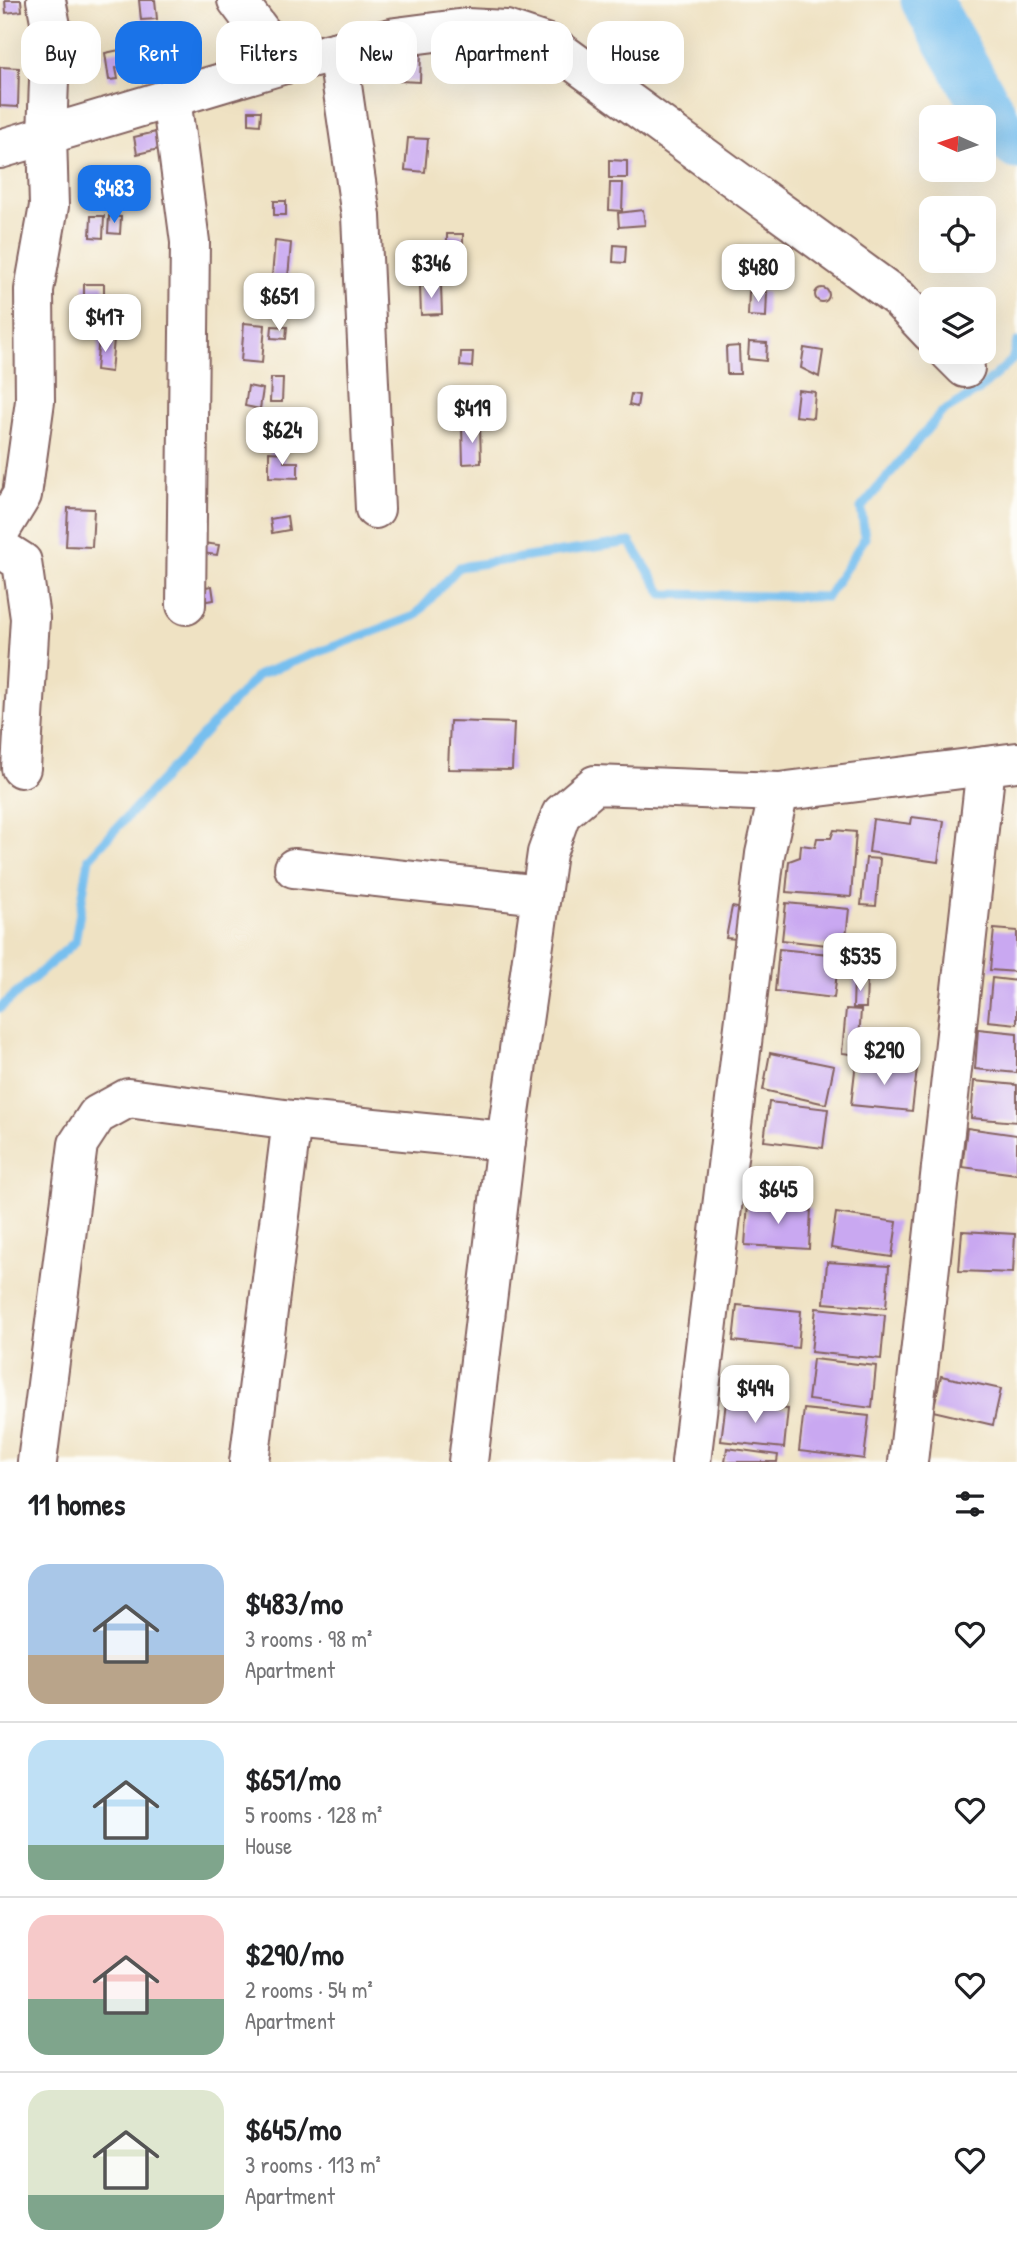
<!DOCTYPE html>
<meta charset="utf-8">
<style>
:root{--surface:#fff;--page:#f2f2f2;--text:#202124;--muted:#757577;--line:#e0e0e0;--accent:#1a73e8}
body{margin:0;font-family:"Patrick Hand",sans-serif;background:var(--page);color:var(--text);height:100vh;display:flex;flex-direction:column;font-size:26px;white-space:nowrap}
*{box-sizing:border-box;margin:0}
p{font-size:23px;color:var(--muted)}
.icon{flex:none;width:38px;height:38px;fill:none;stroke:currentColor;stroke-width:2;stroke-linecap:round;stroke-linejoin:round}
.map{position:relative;height:1462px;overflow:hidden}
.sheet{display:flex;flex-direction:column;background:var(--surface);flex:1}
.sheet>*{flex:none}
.hud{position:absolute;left:21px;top:21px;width:976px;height:63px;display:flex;gap:14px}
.needle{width:46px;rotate:273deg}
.tools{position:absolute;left:919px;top:105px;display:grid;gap:14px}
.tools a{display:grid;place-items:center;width:77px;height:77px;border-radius:14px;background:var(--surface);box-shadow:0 7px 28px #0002;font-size:35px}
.price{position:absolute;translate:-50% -60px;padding:0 16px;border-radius:14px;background:#fff;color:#222;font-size:23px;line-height:46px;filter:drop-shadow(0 2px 4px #0008)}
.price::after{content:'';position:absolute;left:50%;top:42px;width:21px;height:16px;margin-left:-10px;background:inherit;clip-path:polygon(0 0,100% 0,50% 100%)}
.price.on{background:var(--accent);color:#fff}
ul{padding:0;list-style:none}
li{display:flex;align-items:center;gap:21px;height:175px;padding:0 28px}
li+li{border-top:2px solid var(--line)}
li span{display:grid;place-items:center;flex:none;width:196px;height:140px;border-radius:21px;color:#555}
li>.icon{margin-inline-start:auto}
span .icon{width:84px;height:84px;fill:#fffc;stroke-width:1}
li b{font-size:30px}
h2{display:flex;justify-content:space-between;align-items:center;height:84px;padding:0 28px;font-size:30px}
.chip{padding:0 24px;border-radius:21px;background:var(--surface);box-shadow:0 7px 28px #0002;font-size:24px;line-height:63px}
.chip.on{background:var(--accent);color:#fff}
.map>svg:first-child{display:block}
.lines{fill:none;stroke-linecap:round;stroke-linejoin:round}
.stream{stroke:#77bfef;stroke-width:9}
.river{stroke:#77bfef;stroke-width:51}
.building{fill:#c9a8f1}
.minor-casing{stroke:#846360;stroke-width:42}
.minor{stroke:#fff;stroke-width:38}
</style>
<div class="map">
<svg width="1017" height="1462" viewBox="0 0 1017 1462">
<rect width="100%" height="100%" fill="#fdfcf7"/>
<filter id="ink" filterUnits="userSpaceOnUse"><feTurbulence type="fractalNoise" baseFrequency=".0143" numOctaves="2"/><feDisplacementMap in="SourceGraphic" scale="14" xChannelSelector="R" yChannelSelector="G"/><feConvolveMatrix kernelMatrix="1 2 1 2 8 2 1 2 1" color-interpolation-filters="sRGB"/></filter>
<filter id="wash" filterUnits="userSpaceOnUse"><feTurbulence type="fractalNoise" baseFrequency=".00686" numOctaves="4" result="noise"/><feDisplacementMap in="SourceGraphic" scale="28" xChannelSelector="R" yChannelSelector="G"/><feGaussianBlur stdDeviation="1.57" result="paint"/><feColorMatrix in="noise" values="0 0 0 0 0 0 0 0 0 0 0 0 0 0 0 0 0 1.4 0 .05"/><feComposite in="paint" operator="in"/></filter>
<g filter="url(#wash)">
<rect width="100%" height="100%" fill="#efe2c3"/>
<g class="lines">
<path class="stream" d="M0 1008 75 942 89 858 258 675 415 616 459 567 630 542 663 594 827 597 865 538 861 508 941 413 978 391 1012 360 1017 342"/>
<path class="river" d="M926 0 1000 130 1017 144"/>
</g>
<g id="blocks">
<g class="building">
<path d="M5 0H21L22 11 6 13Z"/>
<path d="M139 0H155L157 19 141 20Z"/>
<path d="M181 38H197V73H180Z"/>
<path d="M134 47 137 64 116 68 118 79 109 80 105 53Z"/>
<path d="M400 51 421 52 420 82 399 81Z"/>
<path d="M0 67 19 68 18 107 0 106Z"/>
<path d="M249 111H261L260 125 249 124Z"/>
<path d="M156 132 159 149 137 154 134 137Z"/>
<path d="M408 138 428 139 425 172 405 170Z"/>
<path d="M609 160 627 161V178H609Z"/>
<path d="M103 176H118V189H102Z"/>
<path d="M83 177 97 178 95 197 82 196Z"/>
<path d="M610 183H623L622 211 609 210Z"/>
<rect x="274" y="201" width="12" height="14"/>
<path d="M643 210 645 225 619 227 618 213Z"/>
<path d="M91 216H104L103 238 90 237Z"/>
<path d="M109 216 121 217 120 234 108 233Z"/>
<path d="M447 234H463V248L447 247Z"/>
<path d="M275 241 291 243 288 278 272 277Z"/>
<path d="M614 245 626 246 625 263 613 262Z"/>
<path d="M752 261H767L766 284 751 283Z"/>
<rect x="84" y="284" width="20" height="42"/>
<path d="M441 285 442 314 421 315 420 286Z"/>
<circle cx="822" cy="295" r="7"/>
<path d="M749 292H767L766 317 748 316Z"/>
<rect x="268" y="295" width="17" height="13"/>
<path d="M244 323 265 325 262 363 241 361Z"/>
<path d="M272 326 287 327 286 339 271 338Z"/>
<path d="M99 337 114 339 111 372 96 370Z"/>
<path d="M749 342 767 343 766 361 748 359Z"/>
<path d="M739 346 740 374H727L726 347Z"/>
<path d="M804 348 823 351 819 377 801 368Z"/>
<path d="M461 352H473L472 367 460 366Z"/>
<path d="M271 378H283L282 402H270Z"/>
<path d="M248 386 263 389 260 409 245 406Z"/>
<path d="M798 390 815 392 813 418 795 416Z"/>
<path d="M631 394 639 395 637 407 629 405Z"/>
<path d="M272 410 283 411 282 432 271 431Z"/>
<path d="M480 425 481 463 463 464 462 426Z"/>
<path d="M269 452 285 453 284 462H298V478L269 477Z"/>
<path d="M68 508 94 509 92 547 66 546Z"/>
<path d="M287 516 289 530 272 533 270 519Z"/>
<path d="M203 543 219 545 217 555 202 553Z"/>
<path d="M212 586 214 600 200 602 199 588Z"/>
<path d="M450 721 514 723 512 770 448 769Z"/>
<path d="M912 817 944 821 938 862 869 852 873 819 911 824Z"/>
<path d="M834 830 856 832 851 897 786 892 789 861 800 857 801 845 815 847 817 838H831Z"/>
<path d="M866 858 880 859 876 906 861 905Z"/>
<path d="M786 903 849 909 845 947 782 940Z"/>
<path d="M732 907 743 909 737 939 726 938Z"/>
<path d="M994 929 1017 931V972L990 970Z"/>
<path d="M779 949 839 955 834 998 775 991Z"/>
<path d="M854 977 867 978 866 1008H853Z"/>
<path d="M992 978 1017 981V1024L988 1021Z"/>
<path d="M846 1009 861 1010 858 1055 842 1053Z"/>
<path d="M978 1029 1017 1033V1073L975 1069Z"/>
<path d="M770 1053 834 1066 826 1104 763 1090Z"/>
<path d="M856 1062 917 1069 912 1111 851 1105Z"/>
<path d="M974 1081 1017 1085V1122L971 1118Z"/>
<path d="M769 1102 828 1109 823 1148 764 1141Z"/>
<path d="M967 1128 1017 1135V1174L962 1167Z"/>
<path d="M748 1203 811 1208 809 1249 745 1245Z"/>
<path d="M836 1213 897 1222 892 1257 831 1248Z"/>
<path d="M962 1231 1015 1234 1013 1273 959 1271Z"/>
<path d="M827 1262 889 1266 886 1308 824 1303Z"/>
<path d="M737 1305 801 1311 798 1348 733 1341Z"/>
<path d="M816 1308 885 1315 881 1359 811 1352Z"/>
<path d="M813 1359 876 1366 872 1408 808 1400Z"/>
<path d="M941 1376 1001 1389 993 1425 933 1411Z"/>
<path d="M726 1402 788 1409 784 1448 721 1441Z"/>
<path d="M804 1409 869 1416 864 1459 799 1451Z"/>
<path d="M727 1448 778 1455 777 1462H725Z"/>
</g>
</g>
</g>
<g filter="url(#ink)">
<use href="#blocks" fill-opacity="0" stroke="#846360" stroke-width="2"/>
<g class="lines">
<g class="minor-casing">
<g id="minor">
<path d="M237 0 285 64"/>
<path d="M337 51 361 216 375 509"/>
<path d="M171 98 190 242 186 605"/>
<path d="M0 149 285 64 396 37 466 28 506 30 551 45 898 298 931 333"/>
<path d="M949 352 965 368"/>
<path d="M0 531 22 495 35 401 34 290 49 206 47 135 51 26 46 0"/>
<path d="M0 548 22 562 30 618 21 768"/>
<path d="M294 868 541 895"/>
<path d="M37 1462 78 1144 97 1115 128 1098 292 1120 506 1141"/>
<path d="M249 1462 292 1120"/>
<path d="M468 1462 506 1141 547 853 561 814 595 785 779 792 1017 762"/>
<path d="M691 1462 765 854 779 792"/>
<path d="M908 1462 986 766"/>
</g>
</g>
<use href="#minor" class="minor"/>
</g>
</g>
</svg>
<div class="tools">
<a><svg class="needle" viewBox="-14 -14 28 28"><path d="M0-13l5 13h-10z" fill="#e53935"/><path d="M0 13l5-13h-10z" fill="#757577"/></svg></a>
<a><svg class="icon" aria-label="locate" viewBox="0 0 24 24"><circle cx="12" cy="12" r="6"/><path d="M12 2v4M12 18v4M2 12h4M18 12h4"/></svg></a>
<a><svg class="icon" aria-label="layers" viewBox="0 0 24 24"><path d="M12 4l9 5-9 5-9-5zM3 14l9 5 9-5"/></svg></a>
</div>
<b class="price on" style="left:114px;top:225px">$483</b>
<b class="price" style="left:431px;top:300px">$346</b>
<b class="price" style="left:758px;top:304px">$480</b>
<b class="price" style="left:279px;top:333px">$651</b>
<b class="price" style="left:105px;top:354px">$417</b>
<b class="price" style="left:472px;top:445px">$419</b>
<b class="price" style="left:282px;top:467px">$624</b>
<b class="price" style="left:860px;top:993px">$535</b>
<b class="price" style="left:884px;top:1087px">$290</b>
<b class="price" style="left:778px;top:1226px">$645</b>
<b class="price" style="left:755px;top:1425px">$494</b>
<div class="hud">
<a class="chip">Buy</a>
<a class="chip on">Rent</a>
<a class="chip">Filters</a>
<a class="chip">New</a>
<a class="chip">Apartment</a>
<a class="chip">House</a>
</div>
</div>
<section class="sheet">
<h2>11 homes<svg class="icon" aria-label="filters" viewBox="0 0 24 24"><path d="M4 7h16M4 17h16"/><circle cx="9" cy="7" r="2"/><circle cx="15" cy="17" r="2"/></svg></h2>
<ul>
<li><span style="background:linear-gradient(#a9c7e8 65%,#b9a48a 0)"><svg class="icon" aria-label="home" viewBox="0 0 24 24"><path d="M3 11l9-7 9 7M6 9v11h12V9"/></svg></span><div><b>$483/mo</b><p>3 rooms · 98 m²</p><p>Apartment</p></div><svg class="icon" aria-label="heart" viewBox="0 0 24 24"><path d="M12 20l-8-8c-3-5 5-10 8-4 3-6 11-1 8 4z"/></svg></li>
<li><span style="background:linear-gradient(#bfe0f5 75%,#7fa58c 0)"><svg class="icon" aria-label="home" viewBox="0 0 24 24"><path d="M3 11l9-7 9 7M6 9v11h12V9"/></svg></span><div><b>$651/mo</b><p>5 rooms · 128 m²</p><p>House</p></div><svg class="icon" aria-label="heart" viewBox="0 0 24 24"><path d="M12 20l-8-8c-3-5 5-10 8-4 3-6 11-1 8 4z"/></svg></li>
<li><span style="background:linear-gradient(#f6c9c9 60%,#7fa58c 0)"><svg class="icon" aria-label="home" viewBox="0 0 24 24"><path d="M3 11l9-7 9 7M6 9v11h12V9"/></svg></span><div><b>$290/mo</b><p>2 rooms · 54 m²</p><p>Apartment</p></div><svg class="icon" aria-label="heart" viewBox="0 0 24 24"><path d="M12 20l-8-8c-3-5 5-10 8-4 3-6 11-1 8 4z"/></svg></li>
<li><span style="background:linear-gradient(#dfe7d0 75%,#7fa58c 0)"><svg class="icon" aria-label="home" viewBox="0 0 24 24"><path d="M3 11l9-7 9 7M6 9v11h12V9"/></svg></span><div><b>$645/mo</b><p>3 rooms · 113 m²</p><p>Apartment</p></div><svg class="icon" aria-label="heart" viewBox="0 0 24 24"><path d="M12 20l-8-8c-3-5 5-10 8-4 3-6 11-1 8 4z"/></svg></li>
</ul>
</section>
